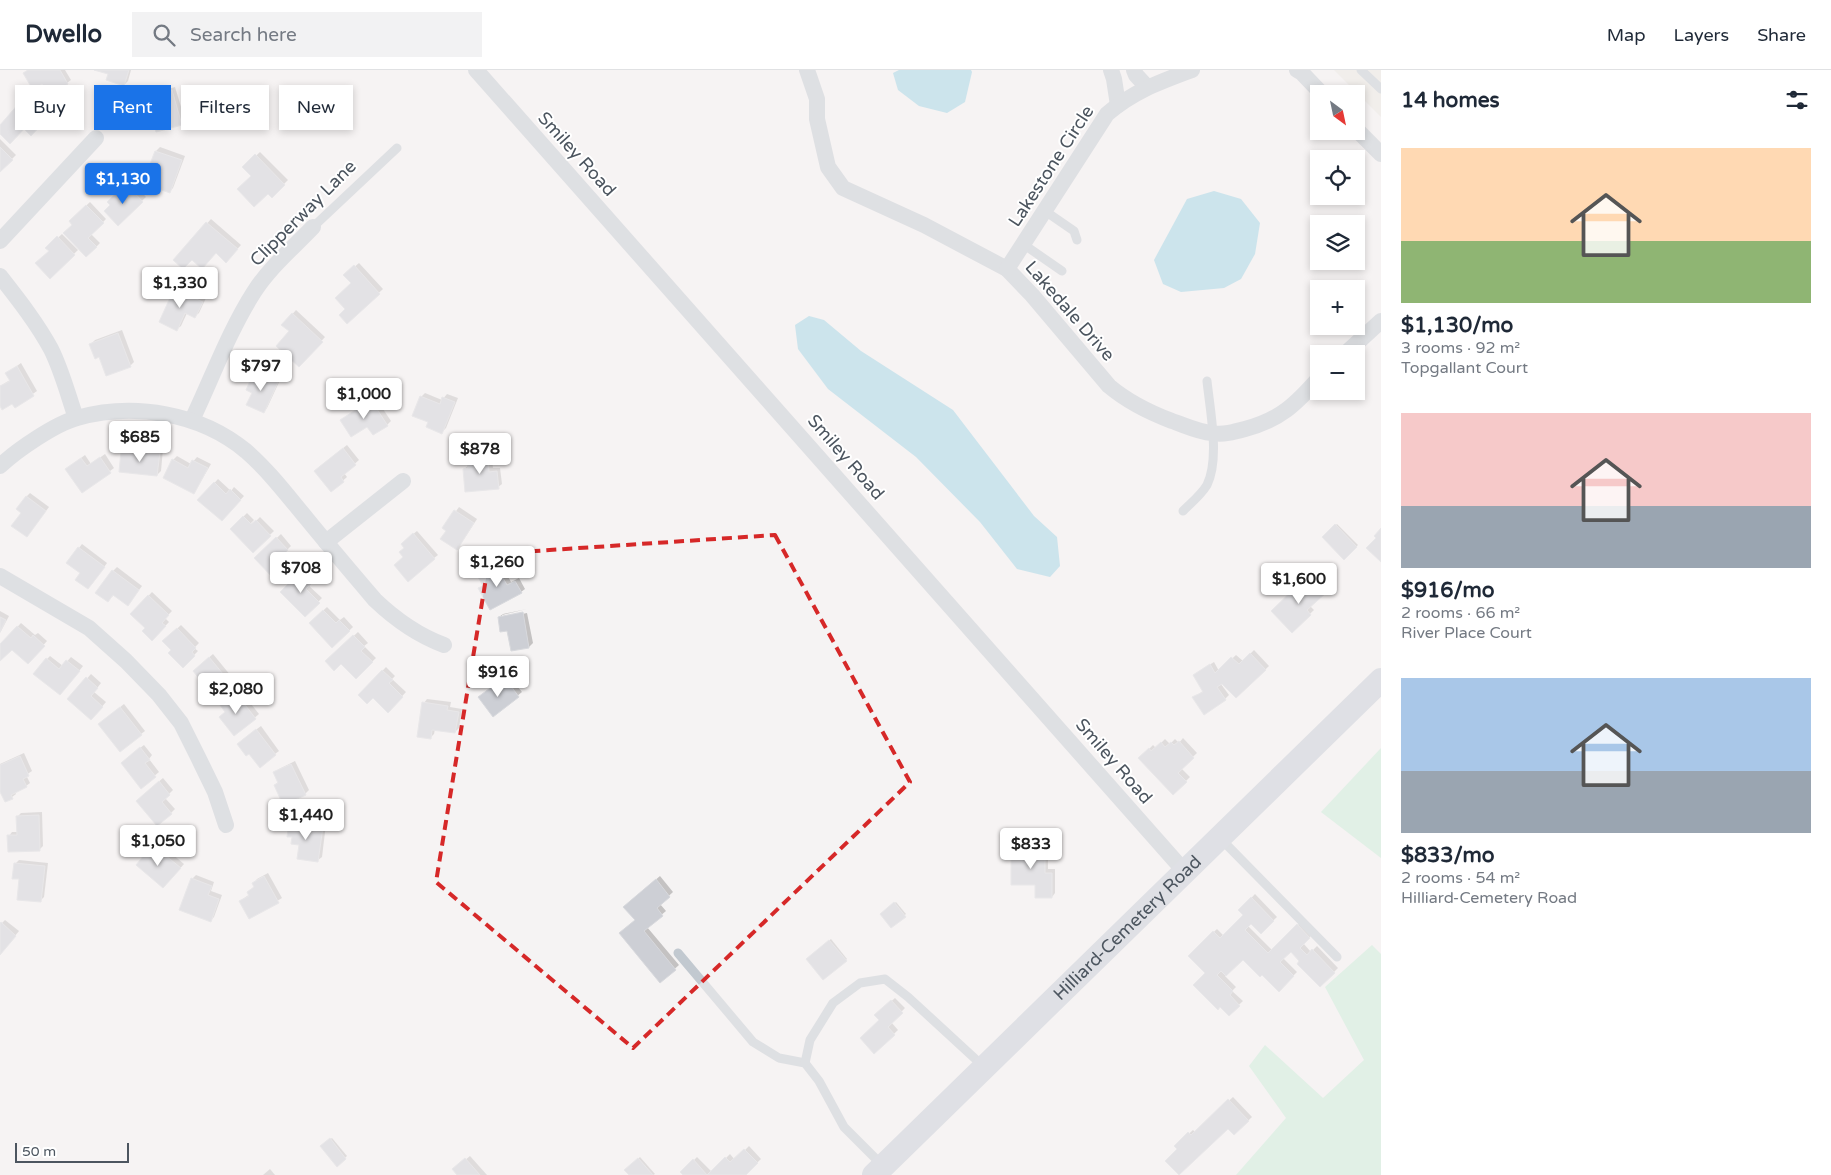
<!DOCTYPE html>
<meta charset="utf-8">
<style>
:root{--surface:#fff;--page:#f2f2f3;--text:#1f2937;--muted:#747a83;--line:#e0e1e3;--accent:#1a73e8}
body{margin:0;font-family:"Varela Round",sans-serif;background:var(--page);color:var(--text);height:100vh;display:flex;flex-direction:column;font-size:19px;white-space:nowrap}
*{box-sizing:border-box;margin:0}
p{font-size:16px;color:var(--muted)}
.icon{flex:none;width:28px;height:28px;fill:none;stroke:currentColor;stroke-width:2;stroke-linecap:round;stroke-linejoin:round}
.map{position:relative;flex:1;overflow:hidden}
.details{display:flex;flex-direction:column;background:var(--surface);width:450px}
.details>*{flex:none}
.hud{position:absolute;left:15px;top:15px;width:475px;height:45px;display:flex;gap:10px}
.needle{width:32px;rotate:147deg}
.buttons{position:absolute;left:1310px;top:15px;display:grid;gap:10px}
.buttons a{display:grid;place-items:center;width:55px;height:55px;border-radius:0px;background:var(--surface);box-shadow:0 2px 8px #0003;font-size:25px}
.scale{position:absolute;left:15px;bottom:12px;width:114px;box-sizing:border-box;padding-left:5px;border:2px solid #4c555f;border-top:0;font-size:14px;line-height:18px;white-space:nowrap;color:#4c555f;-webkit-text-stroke:4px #fff;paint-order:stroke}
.price{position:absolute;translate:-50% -42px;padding:0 11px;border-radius:5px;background:#fff;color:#222;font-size:16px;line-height:32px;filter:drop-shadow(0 1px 2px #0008)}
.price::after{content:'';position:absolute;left:50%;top:30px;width:15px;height:11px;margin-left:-8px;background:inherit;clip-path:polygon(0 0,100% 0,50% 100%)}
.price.selected{background:var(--accent);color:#fff}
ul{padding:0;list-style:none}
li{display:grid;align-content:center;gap:10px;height:265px;padding:0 20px}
li span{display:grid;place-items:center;height:155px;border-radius:0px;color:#555}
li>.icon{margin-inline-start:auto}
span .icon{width:90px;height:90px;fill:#fffc;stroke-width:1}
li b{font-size:21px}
h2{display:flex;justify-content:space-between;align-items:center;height:60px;padding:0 20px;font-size:21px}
.pill{padding:0 18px;border-radius:0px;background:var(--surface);box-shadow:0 2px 8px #0003;font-size:18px;line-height:45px}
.pill.selected{background:var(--accent);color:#fff}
header{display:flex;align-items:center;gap:30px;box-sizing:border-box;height:70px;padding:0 25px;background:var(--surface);border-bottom:1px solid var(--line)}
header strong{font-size:24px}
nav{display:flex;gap:28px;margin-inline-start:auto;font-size:18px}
.search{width:350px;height:45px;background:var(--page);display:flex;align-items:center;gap:12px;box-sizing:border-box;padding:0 18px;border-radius:0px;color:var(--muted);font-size:19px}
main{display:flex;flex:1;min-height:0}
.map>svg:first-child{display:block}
.commercial{fill:#eae9e2}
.green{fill:#c7edd7}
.water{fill:#99d2e5}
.shadow{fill:#0003}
.building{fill:#cdcfd5;stroke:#d8d9dd}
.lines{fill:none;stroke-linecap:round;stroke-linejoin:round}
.service{stroke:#c2c9d0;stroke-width:9}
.minor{stroke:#c2c9d0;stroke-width:16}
.secondary{stroke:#c3cad4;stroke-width:24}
.marked{fill:none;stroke:#d62828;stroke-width:4;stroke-dasharray:10 6;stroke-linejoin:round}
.labels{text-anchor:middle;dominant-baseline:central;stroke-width:4;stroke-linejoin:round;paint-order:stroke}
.street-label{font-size:18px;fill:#4c555f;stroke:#fff}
</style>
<header>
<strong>Dwello</strong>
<div class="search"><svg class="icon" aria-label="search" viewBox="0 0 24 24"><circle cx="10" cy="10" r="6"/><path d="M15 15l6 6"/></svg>Search here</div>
<nav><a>Map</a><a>Layers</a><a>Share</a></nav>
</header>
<main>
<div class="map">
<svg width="1381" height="1105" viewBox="0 0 1381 1105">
<rect width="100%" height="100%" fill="#f5f3f3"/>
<path class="commercial" d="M1334 0H1381V47Z"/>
<g class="green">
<path d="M1381 678V788L1321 742Z"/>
<path d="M1372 875 1381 884V1105H1236L1286 1048 1249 996 1265 975 1323 1028 1364 990 1325 917Z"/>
</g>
<g class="water">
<path d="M899 0H971L972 2 965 32 947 43 919 36 898 20 893 3Z"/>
<path d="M1214 121 1241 129 1260 153 1255 184 1241 209 1224 218 1181 222 1163 214 1154 190 1187 129Z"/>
<path d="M809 246 824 250 861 281 953 340 1034 446 1057 467 1060 496 1050 507 1017 499 980 452 916 387 828 319 798 279 795 255Z"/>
</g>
<g class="shadow">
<path d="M28 0H65L71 10 57 20 54 15 43 13 24 3Z"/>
<path d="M98 0H131L128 11 124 15 109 4Z"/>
<path d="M175 17 185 50 181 54 151 39 157 34 154 25 158 22Z"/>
<path d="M25 29 46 49 31 64 24 57 0 63V57Z"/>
<path d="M0 69 16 85 0 101Z"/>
<path d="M160 77 185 86 173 118 169 122 156 95 152 93 156 81Z"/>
<path d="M260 82 288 110 272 126 244 97Z"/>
<path d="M131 111 146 127 118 154 111 135 109 132Z"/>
<path d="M90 132 106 149 91 164 100 173 87 186 74 154 70 151Z"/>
<path d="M211 149 241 175 230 187 216 182 192 188 175 190Z"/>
<path d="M62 164 78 180 50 207V181L47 178Z"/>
<path d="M359 193 383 219 347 252V239L352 213 345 205Z"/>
<path d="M179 216 206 228 199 243 195 246 187 243 181 256 177 259 175 220Z"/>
<path d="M296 240 325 267 299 296 290 261 283 255Z"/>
<path d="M122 260 134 292 130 296 91 274 95 270Z"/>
<path d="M21 293 37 321 15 336 13 332 0 334V316L10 310 7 303Z"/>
<path d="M259 299 281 308 267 338 263 342 253 322 248 320 255 302Z"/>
<path d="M425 323 442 330 447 324 458 328 446 358 442 362 429 351 421 327Z"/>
<path d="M375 327 391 351 387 355 373 364 367 355 342 350Z"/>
<path d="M347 375 359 390 344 403 347 407 331 421 319 397Z"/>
<path d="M140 377 163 379 161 401 157 405 122 382 126 378 138 379Z"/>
<path d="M491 382 493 398H500L502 414 498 417 464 399 468 396V387L472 383Z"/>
<path d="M105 384 114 398 82 422 70 396 85 385 91 394Z"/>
<path d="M177 386 191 394 197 387 211 394 194 423 173 390Z"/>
<path d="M218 409 231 421 234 417 244 426 222 450 199 430Z"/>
<path d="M30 423 49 437 27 466 23 442 26 427Z"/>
<path d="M459 437 477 449 460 475 444 458Z"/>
<path d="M247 443 254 450 251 453 252 455 260 447 274 461 253 481 231 459Z"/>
<path d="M1337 454 1358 475 1344 488 1323 467Z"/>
<path d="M417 461 438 485 434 488 405 487 406 470Z"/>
<path d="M281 464 291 476 283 484 293 495 277 510 256 488Z"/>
<path d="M82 474 107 493 92 514 79 478Z"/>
<path d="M500 492 511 512 519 508 525 519 521 522 480 518 484 515 479 505Z"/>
<path d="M117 497 142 516 131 531 114 524 112 527 113 501Z"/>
<path d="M307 498 316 507 308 515 322 528 305 545 282 522Z"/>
<path d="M1317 504 1330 517 1310 536 1314 540 1292 561 1273 541 1302 513 1305 516Z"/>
<path d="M152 522 172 541 165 548 169 552 152 570 147 558 132 544Z"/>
<path d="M327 537 340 550 344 547 353 557 333 576 310 553Z"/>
<path d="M527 539 502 545V548L527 543 533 573 529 577 512 580 508 559 499 547 503 544Z"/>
<path d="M0 541 9 546 0 563Z"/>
<path d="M21 553 35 565 38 563 47 571 28 592 12 578 1 590 0 576Z"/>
<path d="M181 555 199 573 194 578 198 581 183 596 173 580 164 571Z"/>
<path d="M358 562 368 573 364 576 376 588 356 607 341 592 327 591Z"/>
<path d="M1254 580 1269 596 1237 627 1218 610 1229 625 1225 629 1194 628 1204 620 1198 602 1214 592 1219 601 1236 585 1243 591Z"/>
<path d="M213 584 231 606 225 611 227 614 212 627 202 610 198 597Z"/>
<path d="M50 586 63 596 71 587 83 596 64 620 47 589Z"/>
<path d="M386 597 395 606 392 609 406 622 388 641 373 626 360 625Z"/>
<path d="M91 604 101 613 94 622 106 632 91 649 69 629Z"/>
<path d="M502 610 506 615 512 610 522 622 494 645 484 624Z"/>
<path d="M240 620 259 644 234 665 227 642 225 632Z"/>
<path d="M427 629 451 632 450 637 462 639 459 658 455 662 435 659 434 664 430 668 424 633Z"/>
<path d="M124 634 145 661 141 664 104 650Z"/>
<path d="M261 656 279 681 275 684 249 682 242 670Z"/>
<path d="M1183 668 1197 683 1181 698 1190 707 1173 724 1140 688 1153 675 1156 678 1165 669 1170 674 1175 669 1179 673Z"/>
<path d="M144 675 152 685 149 689 159 702 141 717 126 689Z"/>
<path d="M24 683 32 701 26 705 30 713 26 716 15 722 16 724 12 727 0 719V694Z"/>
<path d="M295 691 309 720 305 724 275 715 279 711 275 702 279 699Z"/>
<path d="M163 708 173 720 165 728 175 739 171 743 141 727Z"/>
<path d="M42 742 43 776 39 780 9 766 12 762H18V746L21 743Z"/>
<path d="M294 750 326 754 322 787 318 790 293 766 290 754Z"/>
<path d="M1048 773V799H1055V823L1052 827 1036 814 1012 777 1016 774Z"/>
<path d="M154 776 161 782 165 778 184 794 167 813 138 795Z"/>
<path d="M19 790 48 793 44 827 40 831 20 808 15 794Z"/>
<path d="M268 803 282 828 249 848 240 831 250 824 248 822 255 816 254 813 257 809Z"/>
<path d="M196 805 214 812 211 821 222 825 214 847 211 850 192 809Z"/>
<path d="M660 806 673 822 660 834 666 841 647 857 679 895 661 911 628 833Z"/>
<path d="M1255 824 1277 847 1261 862 1251 852 1247 855 1272 880 1301 852 1313 864 1303 873 1311 882 1317 876 1338 898 1320 916 1291 880 1283 888 1297 902 1279 920 1243 888 1225 906 1236 917 1232 921 1243 931 1229 944 1207 903 1189 886 1217 859 1224 866 1245 845 1240 840Z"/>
<path d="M896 832 906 844 892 856 882 844Z"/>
<path d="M5 850 19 861 0 884V855Z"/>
<path d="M831 869 847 889 824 909 807 889Z"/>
<path d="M895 928 905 938 891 952 898 960 875 982 880 950 876 945Z"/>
<path d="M1233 1027 1252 1047 1234 1064 1228 1058 1179 1079 1180 1072 1193 1060 1195 1062Z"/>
<path d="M332 1068 347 1086 337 1095 322 1076Z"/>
<path d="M749 1076 761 1089 744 1105H685L682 1102 697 1087 712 1102 730 1084 735 1090Z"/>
<path d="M470 1086 487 1105H459L458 1096Z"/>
<path d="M640 1087 655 1104 653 1105H630L626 1100Z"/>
<path d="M270 1099 275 1105H263Z"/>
</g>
<g class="building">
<path d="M28 0H60L68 14 57 22 53 17 46 21 42 14 33 20 23 3Z"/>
<path d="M94 0H129L124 16 106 10 108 4Z"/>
<path d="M172 20 182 55 156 62 149 38 156 36 153 25Z"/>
<path d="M20 32 43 53 31 66 24 59 10 74 0 64V55Z"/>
<path d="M0 77 13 90 0 102Z"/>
<path d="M155 81 182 90 170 123 148 115 155 96 150 94Z"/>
<path d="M255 84 285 115 272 128 268 124 254 137 237 119 251 106 242 97Z"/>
<path d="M126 114 143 132 118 156 104 141 110 135 107 132Z"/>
<path d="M86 135 104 153 88 168 97 177 86 187 63 163 72 155 69 151Z"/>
<path d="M206 152 238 179 226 193 216 183 202 199 192 190 183 199 173 190Z"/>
<path d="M57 166 75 185 50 209 35 193 49 181 45 178Z"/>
<path d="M354 195 380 224 347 254 339 245 345 239 335 228 351 213 343 205Z"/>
<path d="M174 219 203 232 195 248 185 243 177 261 159 252Z"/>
<path d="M292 243 323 272 299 297 276 276 289 261 281 255Z"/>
<path d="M118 263 131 297 106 306 99 287 95 289 89 274Z"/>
<path d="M17 296 34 326 15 338 12 334 2 340 0 336V316L10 311 5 303Z"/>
<path d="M254 302 278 312 264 343 246 335 252 323 246 320Z"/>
<path d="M420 326 440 334 442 327 455 332 442 364 426 357 428 352 412 346Z"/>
<path d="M371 330 388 356 373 365 367 357 351 367 340 350Z"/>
<path d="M343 378 356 395 341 407 344 412 331 422 314 401Z"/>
<path d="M135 380 160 382 157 406 119 402 121 381 135 383Z"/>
<path d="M488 385 489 402 497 401 499 419 465 422 463 399 468 398 467 387Z"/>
<path d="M100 387 111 403 82 423 65 399 81 388 87 396Z"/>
<path d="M172 389 188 398 192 390 208 398 194 424 163 408Z"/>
<path d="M214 412 226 424 230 419 241 430 222 451 197 430Z"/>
<path d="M26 426 46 441 27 467 11 456 21 443 16 439Z"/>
<path d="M454 440 474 453 457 480 440 469 446 461 442 458Z"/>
<path d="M243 446 251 454 256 450 271 466 253 483 230 459Z"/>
<path d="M1335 454 1357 477 1344 490 1322 467Z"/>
<path d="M1381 458V492L1366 478 1376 468 1374 466Z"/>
<path d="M413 463 435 489 408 512 394 495 403 487 399 482 404 478 401 474Z"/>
<path d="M276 467 288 480 280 488 290 499 277 512 254 488Z"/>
<path d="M78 477 105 497 88 519 75 510 80 503 66 493Z"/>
<path d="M496 495 507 515 515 511 522 523 490 540 478 518 483 516 477 505Z"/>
<path d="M112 500 139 520 128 536 113 525 108 532 95 523Z"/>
<path d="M302 500 313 512 306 519 320 533 305 547 280 522Z"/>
<path d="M1313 507 1327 522 1307 540 1311 545 1292 563 1271 541 1297 516 1300 519Z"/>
<path d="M148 525 169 545 162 553 166 556 152 571 142 561 145 558 130 544Z"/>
<path d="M323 540 336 553 339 550 350 561 332 578 309 553Z"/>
<path d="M523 542 529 578 511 581 507 561 500 562 498 547Z"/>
<path d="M0 547 6 550 0 562Z"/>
<path d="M17 556 31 568 33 565 45 576 28 594 12 580 0 591V574Z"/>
<path d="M177 558 196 578 192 582 195 586 183 598 168 583 171 580 162 571Z"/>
<path d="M353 565 365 577 361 581 373 592 356 609 341 594 334 601 325 591Z"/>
<path d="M1250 583 1266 600 1236 628 1222 614 1217 617 1226 630 1204 645 1192 627 1203 622 1193 605 1210 594 1215 603 1231 587 1239 594Z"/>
<path d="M209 587 228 610 222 616 224 619 212 629 198 613 201 611 193 601Z"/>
<path d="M46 588 59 599 66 590 80 601 60 625 33 604Z"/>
<path d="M382 600 393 610 389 613 403 627 388 643 373 628 367 634 358 625Z"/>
<path d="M86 607 98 618 91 626 103 637 91 650 67 629Z"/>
<path d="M508 612 519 627 493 647 478 627 497 613 501 618Z"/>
<path d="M236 623 256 649 234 666 219 647 225 642 220 635Z"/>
<path d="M422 632 448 636 447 640 459 642 455 663 432 660 431 669 417 667Z"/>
<path d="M120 637 142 665 120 682 98 654Z"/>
<path d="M256 659 276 685 260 698 249 684 246 686 237 674Z"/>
<path d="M1179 671 1194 688 1178 703 1187 712 1173 725 1138 688 1149 678 1151 681 1161 672 1165 677 1171 672 1174 675Z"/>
<path d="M140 677 150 690 145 693 156 707 141 719 121 693Z"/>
<path d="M20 686 29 706 23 709 27 717 11 725 13 729 5 732 0 722V695Z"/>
<path d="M291 694 306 725 283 735 274 715 278 713 273 702Z"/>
<path d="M159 711 170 725 162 732 172 744 157 756 136 731Z"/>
<path d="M39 745 40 781 8 782 7 765H17L16 746Z"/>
<path d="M289 753 323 757 318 792 297 789 299 775 291 774 292 767H287Z"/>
<path d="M1045 776V803H1052V828H1035V815H1011V777Z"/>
<path d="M149 779 156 785 160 781 181 798 163 818 136 795Z"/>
<path d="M14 793 45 796 41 832 17 830 19 809H12Z"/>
<path d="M264 806 279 833 249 849 239 831 249 826 247 822 254 817 252 813Z"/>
<path d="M191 808 212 816 208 825 219 829 211 852 179 840Z"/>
<path d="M656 809 670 827 657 838 663 846 644 861 676 900 660 913 619 863 635 850 623 837Z"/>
<path d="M1251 827 1274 851 1261 864 1251 854 1245 860 1268 883 1297 854 1310 868 1300 878 1307 885 1312 879 1335 903 1320 917 1297 894 1299 891 1291 882 1280 892 1294 906 1279 922 1262 905 1260 907 1243 890 1226 906 1221 901 1217 905 1233 921 1230 925 1240 936 1229 946 1220 937 1218 940 1193 915 1205 903 1188 886 1213 861 1220 868 1243 845 1238 840Z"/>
<path d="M894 832 906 847 891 858 880 844Z"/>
<path d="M1 852 16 866 0 885V853Z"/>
<path d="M829 870 847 891 823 910 806 889Z"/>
<path d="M891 930 903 943 888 957 895 965 874 984 860 968 879 950 874 945Z"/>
<path d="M1228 1029 1249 1051 1234 1065 1228 1059 1179 1105 1165 1091 1177 1079 1174 1076 1188 1062 1191 1065Z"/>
<path d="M330 1068 346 1089 337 1097 320 1076Z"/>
<path d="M744 1079 758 1093 746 1105H683L680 1102 693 1089 707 1105 725 1087 730 1092Z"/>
<path d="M465 1088 480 1105H457L452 1099Z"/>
<path d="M638 1088 653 1105H629L624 1100Z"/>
</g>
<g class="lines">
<g class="service">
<path d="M1361 0 1381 19"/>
<path d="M1045 141 1074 161 1077 170"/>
<path d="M313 157 397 78"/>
<path d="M1023 174 1062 201"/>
<path d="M1183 441C1191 433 1201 425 1207 415 1220 389 1210 340 1207 311"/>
<path d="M1220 768 1337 887"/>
<path d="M678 883 753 972 779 988 805 993 819 1011 844 1057 883 1096"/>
<path d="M805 993 810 970 833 933 860 913 885 909 908 927 983 996"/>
</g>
<g class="minor">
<path d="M476 0 1185 802"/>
<path d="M807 0 817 29V49L828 97 843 118 924 155 1007 199 1032 225 1109 316C1128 332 1148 342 1172 351 1184 355 1198 362 1212 363 1223 365 1234 362 1245 359 1280 350 1296 334 1319 308"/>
<path d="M1111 0 1114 9 1118 35"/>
<path d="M1134 0 1136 5 1147 17"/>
<path d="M1297 0 1302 3 1322 24"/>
<path d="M1356 59 1381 84"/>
<path d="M0 171 96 68"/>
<path d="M1007 199 1107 44C1134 21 1160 12 1192 0"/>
<path d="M0 206C18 229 37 253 51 279 62 301 68 325 76 348"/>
<path d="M1345 284 1381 251"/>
<path d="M192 350C212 308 229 261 254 222 270 197 293 178 313 157"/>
<path d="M0 396C17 380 55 354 77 348 134 332 200 343 246 381 269 401 287 425 307 449 329 476 352 503 375 530 396 550 417 565 444 575"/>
<path d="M326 472 403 411"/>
<path d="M0 506 89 558 126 591 159 625 181 653 198 687 215 722 226 755"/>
</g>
<path class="secondary" id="s1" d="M874 1105 1381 610"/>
</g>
<path d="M0 0H1381V1105H0ZM775 465 910 712 633 978 436 812 490 484Z" fill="#f5f3f3" fill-opacity=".55" fill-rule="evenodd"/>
<path class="marked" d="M775 465 910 712 633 978 436 812 490 484Z"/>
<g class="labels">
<g class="street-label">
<text transform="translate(577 84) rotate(48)">Smiley Road</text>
<text transform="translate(1051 96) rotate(-57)">Lakestone Circle</text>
<text transform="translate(303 143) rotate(-45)">Clipperway Lane</text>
<text transform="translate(1070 241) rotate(49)">Lakedale Drive</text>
<text transform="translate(846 387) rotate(49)">Smiley Road</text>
<text transform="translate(1114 691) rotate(49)">Smiley Road</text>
<text stroke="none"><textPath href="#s1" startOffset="354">Hilliard-Cemetery Road</textPath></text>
</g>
</g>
</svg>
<div class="buttons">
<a><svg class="needle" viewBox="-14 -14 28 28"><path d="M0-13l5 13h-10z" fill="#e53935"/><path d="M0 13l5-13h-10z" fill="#747a83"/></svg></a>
<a><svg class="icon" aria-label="locate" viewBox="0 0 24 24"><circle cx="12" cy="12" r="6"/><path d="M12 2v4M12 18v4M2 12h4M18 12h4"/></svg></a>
<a><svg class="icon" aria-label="layers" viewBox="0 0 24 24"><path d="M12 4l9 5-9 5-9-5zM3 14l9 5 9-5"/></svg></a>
<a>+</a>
<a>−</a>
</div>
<div class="scale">50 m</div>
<b class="price selected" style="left:123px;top:135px">$1,130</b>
<b class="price" style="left:180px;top:239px">$1,330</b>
<b class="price" style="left:261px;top:322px">$797</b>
<b class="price" style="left:364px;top:350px">$1,000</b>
<b class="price" style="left:140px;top:393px">$685</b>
<b class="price" style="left:480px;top:405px">$878</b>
<b class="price" style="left:497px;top:518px">$1,260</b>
<b class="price" style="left:301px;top:524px">$708</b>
<b class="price" style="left:1299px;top:535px">$1,600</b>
<b class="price" style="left:498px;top:628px">$916</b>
<b class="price" style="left:236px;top:645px">$2,080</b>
<b class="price" style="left:306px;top:771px">$1,440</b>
<b class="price" style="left:158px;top:797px">$1,050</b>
<b class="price" style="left:1031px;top:800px">$833</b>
<div class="hud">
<a class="pill">Buy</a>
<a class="pill selected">Rent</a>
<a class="pill">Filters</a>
<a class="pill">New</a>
</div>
</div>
<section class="details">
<h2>14 homes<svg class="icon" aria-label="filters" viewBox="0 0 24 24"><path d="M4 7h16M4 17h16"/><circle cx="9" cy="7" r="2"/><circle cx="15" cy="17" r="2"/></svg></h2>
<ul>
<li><span style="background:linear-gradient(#ffd9b3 60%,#8fb573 0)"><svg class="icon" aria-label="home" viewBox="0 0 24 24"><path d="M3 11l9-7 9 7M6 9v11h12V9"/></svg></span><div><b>$1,130/mo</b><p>3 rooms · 92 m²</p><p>Topgallant Court</p></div></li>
<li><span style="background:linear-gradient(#f6c9c9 60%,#9aa5b1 0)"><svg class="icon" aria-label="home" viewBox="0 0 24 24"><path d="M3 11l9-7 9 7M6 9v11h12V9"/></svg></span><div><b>$916/mo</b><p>2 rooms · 66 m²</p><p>River Place Court</p></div></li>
<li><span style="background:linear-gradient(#a9c7e8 60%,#9aa5b1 0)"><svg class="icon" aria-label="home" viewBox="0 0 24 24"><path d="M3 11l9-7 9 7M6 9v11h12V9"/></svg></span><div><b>$833/mo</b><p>2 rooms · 54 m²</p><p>Hilliard-Cemetery Road</p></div></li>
</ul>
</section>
</main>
